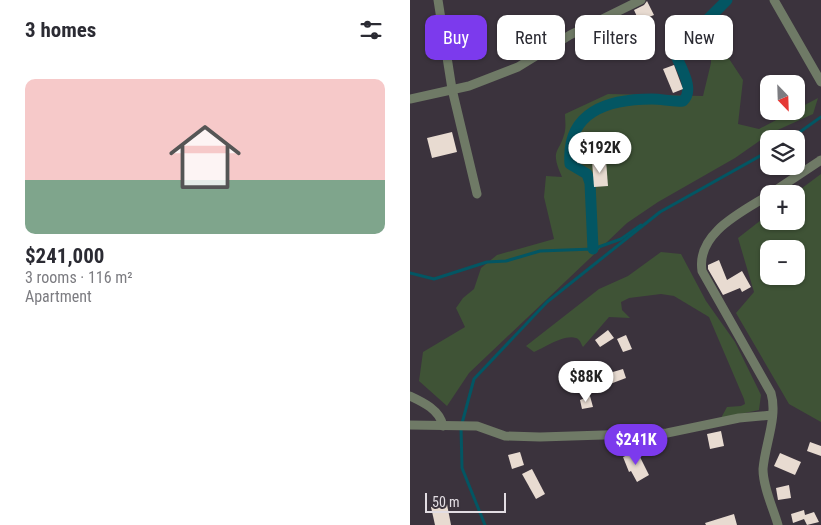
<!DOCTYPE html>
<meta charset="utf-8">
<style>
:root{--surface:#fff;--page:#f7f7f7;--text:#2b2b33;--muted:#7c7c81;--line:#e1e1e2;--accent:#7c3aed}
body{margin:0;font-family:"Roboto Condensed",sans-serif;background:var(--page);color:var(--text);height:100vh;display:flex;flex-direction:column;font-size:19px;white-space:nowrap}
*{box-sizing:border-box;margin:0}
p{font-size:16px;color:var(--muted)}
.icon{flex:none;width:28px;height:28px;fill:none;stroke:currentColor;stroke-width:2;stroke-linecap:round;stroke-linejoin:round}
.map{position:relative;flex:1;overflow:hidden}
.side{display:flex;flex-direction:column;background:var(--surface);width:410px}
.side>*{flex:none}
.banner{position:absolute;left:15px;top:15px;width:320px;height:45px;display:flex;gap:10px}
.needle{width:32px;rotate:157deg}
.fabs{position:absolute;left:350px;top:75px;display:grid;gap:10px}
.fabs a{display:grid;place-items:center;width:45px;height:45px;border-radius:10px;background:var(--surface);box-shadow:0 1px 4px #0004;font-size:25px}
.scale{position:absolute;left:15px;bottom:12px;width:81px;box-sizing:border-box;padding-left:5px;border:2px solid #e2dde3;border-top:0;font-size:14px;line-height:18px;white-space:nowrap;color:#e2dde3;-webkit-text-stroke:4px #3b333d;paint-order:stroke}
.price{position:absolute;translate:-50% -42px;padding:0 11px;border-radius:18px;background:#fff;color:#222;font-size:16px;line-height:32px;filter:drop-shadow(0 1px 2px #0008)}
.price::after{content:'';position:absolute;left:50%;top:30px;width:15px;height:11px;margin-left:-8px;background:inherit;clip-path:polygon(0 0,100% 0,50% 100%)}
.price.current{background:var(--accent);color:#fff}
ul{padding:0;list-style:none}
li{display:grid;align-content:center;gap:10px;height:265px;padding:0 25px}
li+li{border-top:1px solid var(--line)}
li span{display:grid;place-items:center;height:155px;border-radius:10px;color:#555}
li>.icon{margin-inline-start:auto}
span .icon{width:90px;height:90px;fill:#fffc;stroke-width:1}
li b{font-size:21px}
h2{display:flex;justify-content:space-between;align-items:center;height:60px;padding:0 25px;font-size:21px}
.pill{padding:0 18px;border-radius:10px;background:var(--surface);box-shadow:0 1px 4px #0004;font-size:18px;line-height:45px}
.pill.current{background:var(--accent);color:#fff}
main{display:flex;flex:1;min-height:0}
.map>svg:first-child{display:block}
.green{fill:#3f5336;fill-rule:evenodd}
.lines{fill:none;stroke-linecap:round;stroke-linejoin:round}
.stream{stroke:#035663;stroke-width:3}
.canal{stroke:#035663;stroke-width:11}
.building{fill:#e8dbd1}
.minor{stroke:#6f7a66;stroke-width:9}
</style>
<main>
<section class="side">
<h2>3 homes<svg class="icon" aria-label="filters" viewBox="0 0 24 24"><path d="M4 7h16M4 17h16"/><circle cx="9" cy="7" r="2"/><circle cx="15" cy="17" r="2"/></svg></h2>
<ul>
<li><span style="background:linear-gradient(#f6c9c9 65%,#7fa58c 0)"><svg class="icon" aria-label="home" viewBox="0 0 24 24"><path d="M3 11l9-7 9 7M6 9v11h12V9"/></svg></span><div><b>$241,000</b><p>3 rooms · 116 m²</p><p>Apartment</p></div></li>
</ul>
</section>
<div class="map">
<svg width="411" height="525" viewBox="0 0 411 525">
<rect width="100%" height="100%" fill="#3b333d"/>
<g class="green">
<path d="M301 38 310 45 333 80 328 124 349 129 408 98 403 114 361 133 325 158 248 202 217 223 59 373 37 406 9 381 13 352 55 327 46 308 53 298 64 289 71 268 87 255 144 239 134 197 136 176 152 177C139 148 150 154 155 131 156 125 155 119 155 114L198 94 293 96 301 63Z"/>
<path d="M411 174V422L379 404 326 313 344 292 328 238 359 214V221H386V194H384ZM359 249H386V276H359Z"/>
<path d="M251 252 271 254 296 301 325 342 351 395 349 410 311 418 317 407 331 406 335 404 334 399 299 317 264 296 251 294 219 298 211 302 212 310 220 318 199 317 173 347C171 344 170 339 166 338 154 334 134 348 124 352L116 346 189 289 218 276Z"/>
</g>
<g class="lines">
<g class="stream">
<path d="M380 139 411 117"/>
<path d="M0 273 24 279 77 262 96 261 130 251 183 249 211 239 231 225"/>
<path d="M75 525 52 468 51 427 64 379 137 302 250 212 359 151"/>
</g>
<path class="canal" d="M183 249 180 183 177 174 160 164C156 111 199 99 242 99 253 99 262 102 273 101 286 89 269 65 264 51L265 46 286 35 298 19 317 0"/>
</g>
<g class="building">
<path d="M237 1 244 15 229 21 224 10 234 5Z"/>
<path d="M203 21 206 29 188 37 185 30Z"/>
<path d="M264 65 273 89 263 93 253 69Z"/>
<path d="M42 132 47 152 22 158 17 138Z"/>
<path d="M168 147 178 148 177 164 167 163Z"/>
<path d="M196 160 198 186 184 187 182 161Z"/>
<path d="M309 260 317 280 332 271 341 287 332 292 330 288 313 295 298 269V265Z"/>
<path d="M198 330 204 338 190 347 185 340Z"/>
<path d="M216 335 222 349 213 352 207 339Z"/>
<path d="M213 369 216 378 200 384 196 374Z"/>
<path d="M180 396 183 407 172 409 170 400Z"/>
<path d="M311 431 314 446 300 449 297 434Z"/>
<path d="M400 442 411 446V456L397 451Z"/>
<path d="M227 451 239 475 227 482 221 471 219 472 213 457Z"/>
<path d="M110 452 114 465 102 469 98 455Z"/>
<path d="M370 453 391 462 385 475 364 466Z"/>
<path d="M122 469 135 494 126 499 112 474Z"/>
<path d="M379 485 381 498 368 500 366 488Z"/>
<path d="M37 504 41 525H25L21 507Z"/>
<path d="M394 510 395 515 404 512 409 522 397 525 394 519 383 523 381 514Z"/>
<path d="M324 514 327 525H296L295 523Z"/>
</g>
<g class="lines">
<g class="minor">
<path d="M28 0 42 89 67 194"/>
<path d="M364 0 411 82"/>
<path d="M0 99 59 86 108 67 160 35 231 0"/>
<path d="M360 194 411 160"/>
<path d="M359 195C332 212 286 233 292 271L361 393C368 417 355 444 353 469 353 487 363 508 368 525"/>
<path d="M0 396C13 402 30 410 33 426"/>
<path d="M0 425 67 426 95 436 130 437 257 433 329 418 362 415"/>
</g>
</g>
</svg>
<div class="fabs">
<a><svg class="needle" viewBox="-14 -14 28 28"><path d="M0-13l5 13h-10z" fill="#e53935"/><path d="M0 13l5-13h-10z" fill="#7c7c81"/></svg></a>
<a><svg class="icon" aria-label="layers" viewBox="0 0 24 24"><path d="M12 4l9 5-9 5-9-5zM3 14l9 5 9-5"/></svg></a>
<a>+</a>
<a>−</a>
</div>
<div class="scale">50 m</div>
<b class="price" style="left:190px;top:174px">$192K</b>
<b class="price" style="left:176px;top:403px">$88K</b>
<b class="price current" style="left:226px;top:466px">$241K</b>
<div class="banner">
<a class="pill current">Buy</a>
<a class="pill">Rent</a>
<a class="pill">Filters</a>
<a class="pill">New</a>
</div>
</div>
</main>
